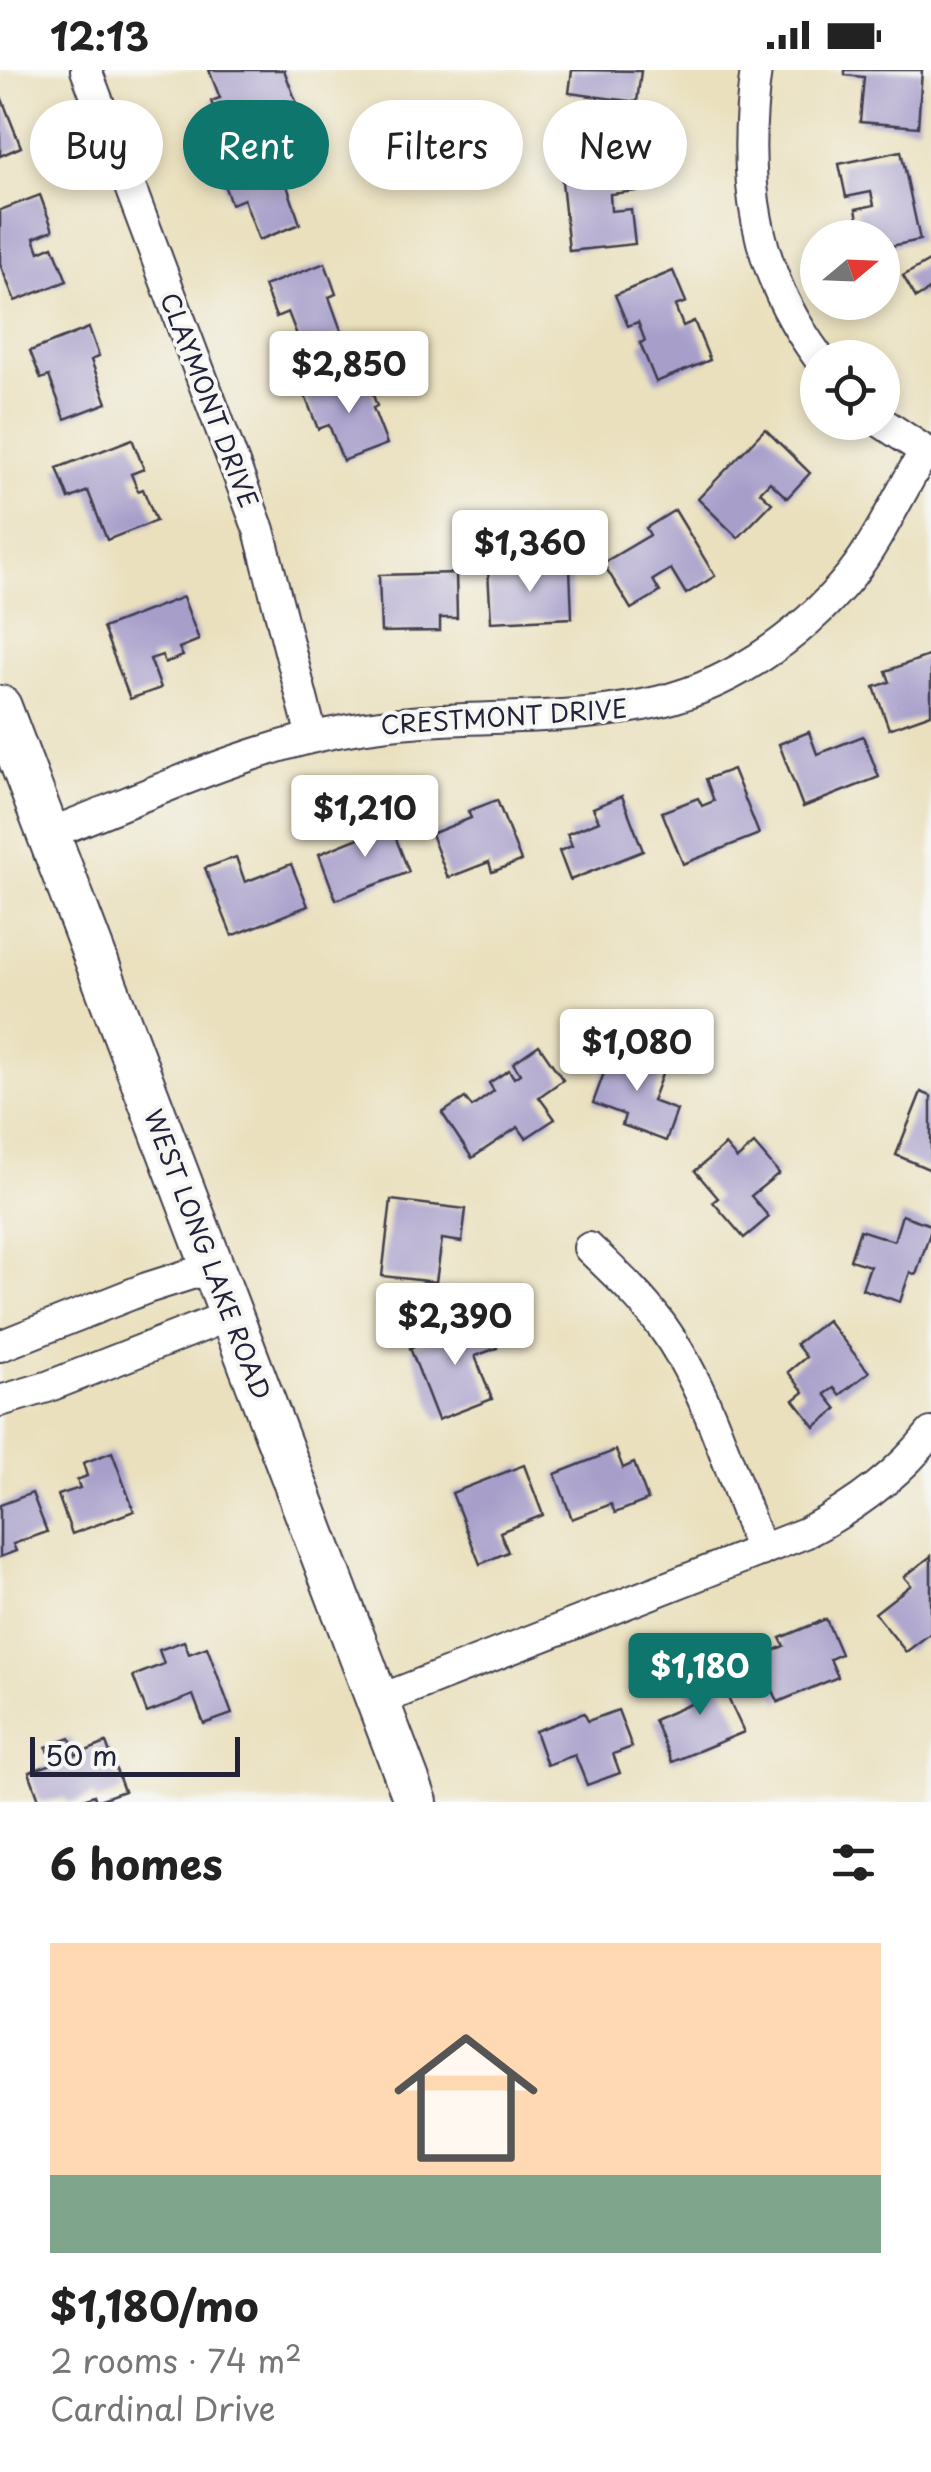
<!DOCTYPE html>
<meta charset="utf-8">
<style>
:root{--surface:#fff;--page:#f6f6f6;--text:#222;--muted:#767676;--line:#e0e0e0;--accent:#0f766e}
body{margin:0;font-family:"Playpen Sans",sans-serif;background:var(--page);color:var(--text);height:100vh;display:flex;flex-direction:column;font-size:38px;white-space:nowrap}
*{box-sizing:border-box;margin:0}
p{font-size:32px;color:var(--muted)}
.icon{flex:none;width:55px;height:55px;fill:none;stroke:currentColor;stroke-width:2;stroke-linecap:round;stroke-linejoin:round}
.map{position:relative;height:1732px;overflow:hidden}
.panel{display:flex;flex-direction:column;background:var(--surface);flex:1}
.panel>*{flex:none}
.banner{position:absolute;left:30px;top:30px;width:872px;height:90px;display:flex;gap:20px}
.needle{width:65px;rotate:71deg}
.controls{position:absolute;left:800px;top:150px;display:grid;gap:20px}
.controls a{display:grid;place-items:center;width:100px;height:100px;border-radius:50%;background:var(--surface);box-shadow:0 5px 15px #0003;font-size:50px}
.scale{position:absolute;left:30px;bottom:25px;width:210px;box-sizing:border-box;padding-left:10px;border:5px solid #22223b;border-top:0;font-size:28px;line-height:35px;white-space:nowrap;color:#22223b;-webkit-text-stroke:8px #f6f6f2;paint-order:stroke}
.price{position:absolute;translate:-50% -85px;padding:0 22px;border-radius:10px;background:#fff;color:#222;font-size:32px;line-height:65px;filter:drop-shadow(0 2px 5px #0008)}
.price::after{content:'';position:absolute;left:50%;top:60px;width:30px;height:22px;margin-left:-15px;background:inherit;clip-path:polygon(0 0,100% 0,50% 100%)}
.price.selected{background:var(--accent);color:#fff}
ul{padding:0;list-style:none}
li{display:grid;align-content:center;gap:20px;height:530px;padding:0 50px}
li+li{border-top:2px solid var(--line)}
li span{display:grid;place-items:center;height:310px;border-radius:0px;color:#555}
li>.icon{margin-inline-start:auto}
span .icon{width:180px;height:180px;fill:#fffc;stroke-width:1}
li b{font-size:42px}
h2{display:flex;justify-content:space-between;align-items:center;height:120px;padding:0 50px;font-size:42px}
.tag{padding:0 35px;border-radius:45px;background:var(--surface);box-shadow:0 5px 15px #0003;font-size:35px;line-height:90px}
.tag.selected{background:var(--accent);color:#fff}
.status{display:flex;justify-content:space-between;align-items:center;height:70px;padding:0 50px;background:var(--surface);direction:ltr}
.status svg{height:28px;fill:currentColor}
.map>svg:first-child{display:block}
.building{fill:#a79fca}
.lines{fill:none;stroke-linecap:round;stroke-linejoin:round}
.street-casing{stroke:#403e4e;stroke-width:34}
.secondary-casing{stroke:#403e4e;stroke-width:46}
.street{stroke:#fff;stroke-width:30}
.secondary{stroke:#fff;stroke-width:42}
.labels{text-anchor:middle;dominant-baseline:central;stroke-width:8;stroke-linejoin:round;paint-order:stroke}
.street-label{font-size:25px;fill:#22223b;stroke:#f6f6f2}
</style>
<div class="status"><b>12:13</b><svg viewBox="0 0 49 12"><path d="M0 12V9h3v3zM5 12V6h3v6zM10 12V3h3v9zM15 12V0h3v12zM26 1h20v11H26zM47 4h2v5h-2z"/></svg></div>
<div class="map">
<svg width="931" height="1732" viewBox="0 0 931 1732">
<rect width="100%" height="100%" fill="#f6f6f2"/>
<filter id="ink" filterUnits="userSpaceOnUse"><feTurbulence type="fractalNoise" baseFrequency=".01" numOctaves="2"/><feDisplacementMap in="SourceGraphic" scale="20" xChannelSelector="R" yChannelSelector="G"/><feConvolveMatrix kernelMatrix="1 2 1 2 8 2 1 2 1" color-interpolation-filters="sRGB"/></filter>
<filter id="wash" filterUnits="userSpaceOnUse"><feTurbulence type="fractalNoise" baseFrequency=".0048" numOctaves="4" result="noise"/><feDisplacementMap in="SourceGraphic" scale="40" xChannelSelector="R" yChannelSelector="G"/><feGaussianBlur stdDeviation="2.25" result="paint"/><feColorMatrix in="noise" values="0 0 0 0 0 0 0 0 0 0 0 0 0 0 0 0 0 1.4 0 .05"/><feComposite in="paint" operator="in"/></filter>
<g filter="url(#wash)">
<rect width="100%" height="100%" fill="#eae0bd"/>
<g id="blocks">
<g class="building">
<path d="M209 0H284L297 34 222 62 211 31 220 28Z"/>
<path d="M572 0 641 1 637 32 569 23Z"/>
<path d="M845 0H922L918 57 860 52 864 7 845 5Z"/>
<path d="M0 24 21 77 0 86Z"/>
<path d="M901 81 920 170 882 178V168H862L856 139 874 135 871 122 846 127 839 94Z"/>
<path d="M276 83 300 154 259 170 244 129 231 134 220 104Z"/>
<path d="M633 83 637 121 610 124 611 141 631 139 635 174 569 181 560 91Z"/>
<path d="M40 125 53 160 34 168 39 182 53 176 67 211 15 231 0 194V140Z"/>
<path d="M931 190V224L929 220 916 228 903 206Z"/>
<path d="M325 193 336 224 329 227 342 263 302 278 288 242 276 247 264 216Z"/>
<path d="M673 201 686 232 675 236 683 256 694 251 710 290 656 312 640 273 645 271 638 252 628 256 615 225Z"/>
<path d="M89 258 99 286 91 290 107 333 65 349 49 306 41 309 30 281Z"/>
<path d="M365 303 377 336 373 338 387 374 343 391 329 355 318 359 305 326Z"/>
<path d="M765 359 810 403 787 428 770 412 760 422 772 433 738 468 698 429Z"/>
<path d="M132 369 144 399 131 404 138 421 143 419 156 451 107 470 88 421 69 429 57 398Z"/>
<path d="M675 440 715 506 686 524 671 499 653 510 660 522 631 539 603 493 650 465 646 458Z"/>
<path d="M570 498 572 548 491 552 488 501Z"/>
<path d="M456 503 457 548H440V561L381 562 379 505Z"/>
<path d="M183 527 199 570 179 578 183 586 165 593 162 585 150 589 161 618 130 629 103 558Z"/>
<path d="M931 585V644L889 659 874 617 890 612 886 601Z"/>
<path d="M809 662 817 684 863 666 879 707 803 737 779 674Z"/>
<path d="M733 699 759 764 683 794 662 742 698 728 702 736 714 731 706 709Z"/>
<path d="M622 726 643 781 570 810 559 781 572 776 567 764 599 751 593 738Z"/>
<path d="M497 730 521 791 492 802 489 792 448 808 431 764 471 748 468 741Z"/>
<path d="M386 743 409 802 336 830 319 784 366 765 362 753Z"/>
<path d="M236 787 245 812 291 794 308 836 232 866 205 798Z"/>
<path d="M539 975 563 1010 539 1027 555 1049 526 1068 518 1057 472 1088 442 1043 465 1028 472 1037 494 1021 489 1013 509 1000 514 1008 520 1004 513 993Z"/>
<path d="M632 978 667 991 652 1031 677 1040 666 1071 622 1055 625 1045 593 1033 609 989 626 996Z"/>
<path d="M921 1022 931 1026V1100L896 1085Z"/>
<path d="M754 1074 779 1103 751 1126 769 1147 744 1168 713 1132 718 1128 695 1101 725 1075 737 1089Z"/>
<path d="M391 1130 466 1139 462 1172 442 1169 436 1212 382 1206Z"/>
<path d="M902 1145 931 1155V1160L916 1205 910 1202 900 1232 862 1219 870 1196 850 1190 860 1160 894 1171Z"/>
<path d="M485 1248 497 1278 475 1286 492 1329 438 1350 410 1278Z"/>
<path d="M827 1250 869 1302 840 1325 834 1318 825 1324 837 1339 815 1357 794 1330 804 1322 788 1302 806 1287 796 1274Z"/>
<path d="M616 1380 623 1398 634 1393 648 1430 615 1443 611 1434 572 1449 555 1404Z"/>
<path d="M112 1382 134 1441 72 1464 58 1425 80 1418 77 1410 87 1406 83 1393Z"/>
<path d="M524 1395 543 1445 500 1462 508 1482 480 1494 452 1423Z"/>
<path d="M32 1423 47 1462 13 1474 16 1481 0 1487V1435Z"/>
<path d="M931 1486V1563L906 1582 875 1543 911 1515 904 1507Z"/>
<path d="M826 1549 841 1584 830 1589 838 1607 778 1632 759 1587 784 1576 780 1568Z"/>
<path d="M184 1571 189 1584 207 1577 232 1644 204 1654 193 1625 147 1643 133 1606 164 1594 159 1580Z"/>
<path d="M713 1596 744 1662 672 1692 654 1650 693 1633 683 1609Z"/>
<path d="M618 1640 632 1677 613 1684 620 1703 587 1715 575 1685 547 1695 535 1661 584 1643 588 1651Z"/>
<path d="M70 1668 76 1685 106 1673 124 1721 96 1731 94 1725 76 1732H67L66 1728 40 1732 29 1702 52 1694 46 1677Z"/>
</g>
</g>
</g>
<g filter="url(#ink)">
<use href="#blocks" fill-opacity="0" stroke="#403e4e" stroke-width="2.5"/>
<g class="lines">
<g class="street-casing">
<g id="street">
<path d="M86 0 259 460 312 667"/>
<path d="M756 0C741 107 753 199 819 288"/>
<path d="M881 352 931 385"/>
<path d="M48 764C145 727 246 678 348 660 446 642 546 654 643 635 725 620 799 569 851 505 880 468 900 422 925 381"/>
<path d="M589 1178C615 1203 641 1227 662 1256 709 1322 732 1407 761 1481"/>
<path d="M0 1276 147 1218 213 1197"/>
<path d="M0 1331 47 1317 231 1245"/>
<path d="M377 1631 805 1463C853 1438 897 1407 931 1363"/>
</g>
</g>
<g class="secondary-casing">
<path id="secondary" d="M0 637 416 1732"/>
</g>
<use href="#street" class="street"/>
<use href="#secondary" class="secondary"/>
</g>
</g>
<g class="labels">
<g class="street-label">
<text transform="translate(210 330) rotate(69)">CLAYMONT DRIVE</text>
<text transform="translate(504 646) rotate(-4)">CRESTMONT DRIVE</text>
<text transform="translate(208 1184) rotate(69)">WEST LONG LAKE ROAD</text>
</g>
</g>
</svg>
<div class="controls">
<a><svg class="needle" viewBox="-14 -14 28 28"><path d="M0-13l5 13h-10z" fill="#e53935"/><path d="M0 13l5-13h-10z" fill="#767676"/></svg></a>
<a><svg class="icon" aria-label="locate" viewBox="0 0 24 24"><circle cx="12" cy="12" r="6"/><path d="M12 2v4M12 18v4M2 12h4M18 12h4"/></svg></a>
</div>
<div class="scale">50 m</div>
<b class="price" style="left:349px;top:346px">$2,850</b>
<b class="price" style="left:530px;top:525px">$1,360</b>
<b class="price" style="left:365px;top:790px">$1,210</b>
<b class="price" style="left:637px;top:1024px">$1,080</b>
<b class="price" style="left:455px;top:1298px">$2,390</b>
<b class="price selected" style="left:700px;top:1648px">$1,180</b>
<div class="banner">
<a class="tag">Buy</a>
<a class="tag selected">Rent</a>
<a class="tag">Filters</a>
<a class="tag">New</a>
</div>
</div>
<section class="panel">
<h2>6 homes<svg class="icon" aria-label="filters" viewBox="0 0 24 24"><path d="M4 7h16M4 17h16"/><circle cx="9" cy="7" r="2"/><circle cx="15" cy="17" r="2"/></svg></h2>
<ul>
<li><span style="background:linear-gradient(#ffd9b3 75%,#7fa58c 0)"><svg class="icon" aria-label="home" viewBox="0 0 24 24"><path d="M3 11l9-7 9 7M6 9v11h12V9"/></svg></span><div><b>$1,180/mo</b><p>2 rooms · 74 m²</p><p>Cardinal Drive</p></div></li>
</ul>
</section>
